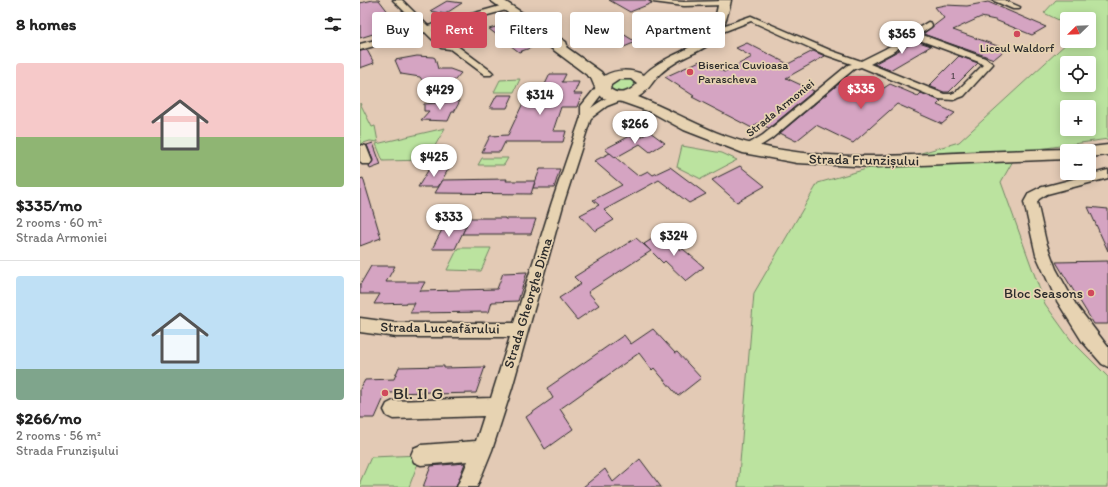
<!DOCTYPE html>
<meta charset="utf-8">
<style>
:root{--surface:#fff;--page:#f6f6f6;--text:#222;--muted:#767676;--line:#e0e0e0;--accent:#d1495b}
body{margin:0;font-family:Itim,sans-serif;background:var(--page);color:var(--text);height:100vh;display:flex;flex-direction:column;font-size:15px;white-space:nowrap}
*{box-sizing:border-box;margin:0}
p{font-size:13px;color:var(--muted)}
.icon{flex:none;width:22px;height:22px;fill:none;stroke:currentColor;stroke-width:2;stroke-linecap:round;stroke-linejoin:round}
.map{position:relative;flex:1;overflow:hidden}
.drawer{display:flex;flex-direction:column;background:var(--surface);width:360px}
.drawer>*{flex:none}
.hud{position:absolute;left:12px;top:12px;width:380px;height:36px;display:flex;gap:8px}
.needle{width:26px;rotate:247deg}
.buttons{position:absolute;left:700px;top:12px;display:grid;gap:8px}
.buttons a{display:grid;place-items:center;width:36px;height:36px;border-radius:4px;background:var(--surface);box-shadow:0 2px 10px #0003;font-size:20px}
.price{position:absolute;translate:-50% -34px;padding:0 9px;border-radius:14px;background:#fff;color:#222;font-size:13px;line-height:26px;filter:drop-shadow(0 1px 2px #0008)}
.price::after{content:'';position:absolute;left:50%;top:24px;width:12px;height:9px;margin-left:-6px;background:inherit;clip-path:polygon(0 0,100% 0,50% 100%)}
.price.selected{background:var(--accent);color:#fff}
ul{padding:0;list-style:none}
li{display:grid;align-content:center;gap:8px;height:212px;padding:0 16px}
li+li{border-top:1px solid var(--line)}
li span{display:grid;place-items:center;height:124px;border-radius:4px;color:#555}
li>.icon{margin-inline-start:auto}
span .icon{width:72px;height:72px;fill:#fffc;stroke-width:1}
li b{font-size:17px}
h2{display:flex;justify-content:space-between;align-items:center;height:48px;padding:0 16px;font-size:17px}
.tag{padding:0 14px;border-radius:4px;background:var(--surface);box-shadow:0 2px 10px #0003;font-size:14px;line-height:36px}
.tag.selected{background:var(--accent);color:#fff}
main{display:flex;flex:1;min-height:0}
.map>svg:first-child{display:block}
.green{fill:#bbe39f;stroke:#738765;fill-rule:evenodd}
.building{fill:#d5a4c2;stroke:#2b2b2b}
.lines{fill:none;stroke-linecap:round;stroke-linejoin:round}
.street-casing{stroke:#2b2b2b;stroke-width:3}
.secondary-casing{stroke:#2b2b2b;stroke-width:3}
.street{fill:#e7d3b2;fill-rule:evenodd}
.secondary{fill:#e7d3b2;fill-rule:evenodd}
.poi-dot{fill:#d1495b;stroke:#e7d3b2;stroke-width:1.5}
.labels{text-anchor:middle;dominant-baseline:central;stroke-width:3.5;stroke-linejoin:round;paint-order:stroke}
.far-number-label{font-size:10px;fill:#564951}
.far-poi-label{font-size:12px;fill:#2b2b2b;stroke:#e7d3b2}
.far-street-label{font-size:12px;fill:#2b2b2b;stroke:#e7d3b2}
.street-label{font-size:14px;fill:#2b2b2b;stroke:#e7d3b2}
.poi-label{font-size:14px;fill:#2b2b2b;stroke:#e7d3b2;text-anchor:end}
.near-poi-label{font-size:17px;fill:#2b2b2b;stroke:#e7d3b2;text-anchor:start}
</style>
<main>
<section class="drawer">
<h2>8 homes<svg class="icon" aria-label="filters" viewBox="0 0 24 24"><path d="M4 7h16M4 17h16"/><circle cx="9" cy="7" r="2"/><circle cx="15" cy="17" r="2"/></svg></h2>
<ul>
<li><span style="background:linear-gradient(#f6c9c9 60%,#8fb573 0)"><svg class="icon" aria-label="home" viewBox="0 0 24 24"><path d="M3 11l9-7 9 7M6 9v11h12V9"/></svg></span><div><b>$335/mo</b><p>2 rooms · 60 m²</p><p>Strada Armoniei</p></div></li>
<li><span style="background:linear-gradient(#bfe0f5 75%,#7fa58c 0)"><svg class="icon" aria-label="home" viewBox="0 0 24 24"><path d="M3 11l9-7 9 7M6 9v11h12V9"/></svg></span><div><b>$266/mo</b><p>2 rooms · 56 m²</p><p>Strada Frunzișului</p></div></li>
</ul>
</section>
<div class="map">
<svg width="748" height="487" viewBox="0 0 748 487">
<rect width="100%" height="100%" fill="#e3cab5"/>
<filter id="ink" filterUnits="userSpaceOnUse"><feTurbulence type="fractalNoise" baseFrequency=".025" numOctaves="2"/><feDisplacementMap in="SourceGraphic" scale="8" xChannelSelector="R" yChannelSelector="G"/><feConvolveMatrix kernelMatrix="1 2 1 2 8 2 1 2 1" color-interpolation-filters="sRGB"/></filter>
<g filter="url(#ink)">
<g class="green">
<path d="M696 0H748V139L658 152 641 182 685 304 711 340 748 377V487H378L394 293 458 183 599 142 709 41H729V19H707V24L684 13ZM707 63H729V85H707ZM707 107H729V129H707Z"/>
<path d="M258 78H271L278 84 277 87C266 92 260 95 249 89L248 84Z"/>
<path d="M160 79 154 92H134L140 80Z"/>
<path d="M0 103 12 127 15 126 18 142 10 141 0 144Z"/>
<path d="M85 128 67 160 23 161 16 144Z"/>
<path d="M322 146 362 153 377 160 341 179 317 167Z"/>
<path d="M122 158H148L144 165H118Z"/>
<path d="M98 248H131L121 271 87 270Z"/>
<path d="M61 455 49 487H0V482L11 457Z"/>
</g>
<g class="building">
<path d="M13 0H19L39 26 0 38V3Z"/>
<path d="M249 0H288L292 3 270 12Z"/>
<path d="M87 1 102 3 85 14 70 11Z"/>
<path d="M628 2 686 27 672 35 635 20 621 17 593 30 646 49 634 59 563 34 584 18 575 7 585 5 607 6Z"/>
<path d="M245 23 276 42 264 47 252 39 246 42 234 34 240 32 232 27Z"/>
<path d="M142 25 173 47 159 52 129 29Z"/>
<path d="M556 41 571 46 530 70 514 64Z"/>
<path d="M387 43 428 64 453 51 465 56 426 78 454 91 409 128 398 123 392 128 332 97 334 96 305 77 342 60 364 72 392 57 376 48Z"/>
<path d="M7 50 14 63 0 68V51Z"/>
<path d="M57 56 73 57 75 58 78 69H90L101 73 95 80 84 87 69 86 64 83 60 77 41 74 35 60Z"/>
<path d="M599 56 618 63 589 92H584L569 86Z"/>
<path d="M190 74H206L202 82H219L214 94H222L217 107H201L193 131H206L203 142H145L140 152H122L130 136 148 135 163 103H176Z"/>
<path d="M487 77 521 90 530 84 558 96 561 93 581 101 577 105 595 113 582 124 537 104 493 143 456 125 436 141 420 133Z"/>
<path d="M137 95H153L147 108H130Z"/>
<path d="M100 101 94 112H92L88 121 61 120 69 111H64V104Z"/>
<path d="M290 132 305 143 290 152 280 144 255 158 245 149 270 136 275 140Z"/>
<path d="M13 143 21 165 10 169 9 166 13 160 7 145Z"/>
<path d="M250 153 278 176 288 171 293 175 310 167 346 194 329 203 299 180 244 210 254 220 235 231 220 215 239 205 233 200 262 185 234 161Z"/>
<path d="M380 166 405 186 377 202 352 180Z"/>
<path d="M89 168 78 187H58L69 169Z"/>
<path d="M180 169H200L194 188H173Z"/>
<path d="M3 178 21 238 0 246V179Z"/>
<path d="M147 179 146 181H175L171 194 75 193 83 180Z"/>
<path d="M728 207 748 209V251Z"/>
<path d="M110 218H145V219H176L171 234H102Z"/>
<path d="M84 226H106L95 249H72Z"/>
<path d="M302 233 321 250 323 249 344 267 326 281 305 261 303 263 284 244Z"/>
<path d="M276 238 291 251 228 292 239 305 217 320 199 298 221 284 214 277Z"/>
<path d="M748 261V324H734L696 262Z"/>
<path d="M11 266H35L26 282H65L60 291 137 289 143 273 167 272 158 301 132 302 129 312 50 313 55 303 14 304 20 294H0V285Z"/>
<path d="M293 329 315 353 317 352 341 378 318 396 294 368 292 370 279 353 200 409 213 429 185 449 166 417 193 398 187 388 264 335 271 344Z"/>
<path d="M84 366V368L125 367 116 393 73 394 75 392 26 393 15 418H0V389L5 380 34 379 39 367Z"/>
<path d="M280 459 301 487H223L245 469 253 482Z"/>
<path d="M105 463 96 487H63L71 466Z"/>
</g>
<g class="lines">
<g class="street-casing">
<g id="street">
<path d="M33 0H42L68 26 144 5H150V9L72 30 87 44 96 45 131 71 133 73 131 75H125L90 49 81 48 65 32 0 50V44L61 28Z"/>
<path d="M289 0 324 2 365 1 369 3 365 5 324 6 293 2Z"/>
<path d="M632 0H644L660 7 659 9H653Z"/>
<path d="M391 16 472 51 501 61 525 49 568 22 571 23 572 25 571 27 560 34 625 58 633 64 604 96 593 100 579 99 501 67 494 69 411 139 389 153 385 152 383 149 385 146 403 135 488 65 492 64 466 55 391 21 360 33 357 34 353 31 354 29ZM554 38 619 62 623 65 596 92 591 94H584L510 64 531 53Z"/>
<path d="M242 84 247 87 231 108C239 102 254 92 265 95L266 97 265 99 247 106 231 118 204 202 152 388 132 450 117 487H97L108 461 61 465 54 462 51 455 54 448 61 445 116 441 124 416 33 419 27 416 24 410 27 404 33 401 131 398 150 337H36L0 332V318L36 323H154L192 202 221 117V106L238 85Z"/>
<path d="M2 145 6 146 12 161 10 164H2L0 161V146Z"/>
<path d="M748 170V178L687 194 679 199 677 202 686 242 696 269 716 305 748 347V367L742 364 722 341 697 301 676 255 664 202 669 193 679 188Z"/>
</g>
</g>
<g class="secondary-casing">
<g id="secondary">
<path d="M130 0H143L206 42 207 45 206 47 241 72 244 76C256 69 271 69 284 75 302 56 332 52 348 32 355 23 357 11 359 0H371C360 58 337 43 301 73 292 81 288 92 278 97 317 112 352 135 393 144 452 159 514 157 574 154 618 152 663 150 707 149L713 151H707V159L514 167 437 163 383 153 324 130 293 113 262 102 243 98 237 92 231 78 191 48 184 39ZM260 79H271L277 84C270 92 259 96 250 89L251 85Z"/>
<path d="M748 145V155L729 157V151H721L723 148Z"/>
</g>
</g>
<use href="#street" class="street"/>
<use href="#secondary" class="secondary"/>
</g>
</g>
<g class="poi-dot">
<circle cx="657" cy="34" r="4"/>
<circle cx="330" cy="72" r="4"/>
<circle cx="731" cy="293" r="4"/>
<circle cx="25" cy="393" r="4"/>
</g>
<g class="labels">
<g class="far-number-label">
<text x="593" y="75">1</text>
</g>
<g class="far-poi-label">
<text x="657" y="48">Liceul Waldorf</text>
<text x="338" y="65" text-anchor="start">Biserica Cuvioasa<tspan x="338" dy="14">Parascheva</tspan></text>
</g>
<g class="far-street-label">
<text transform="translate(420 108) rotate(-39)">Strada Armoniei</text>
</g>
<g class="street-label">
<text transform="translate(504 160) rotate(1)">Strada Frunzișului</text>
<text transform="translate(168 303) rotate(-73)">Strada Gheorghe Dima</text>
<text transform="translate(80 328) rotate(1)">Strada Luceafărului</text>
</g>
<g class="poi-label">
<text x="723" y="293">Bloc Seasons</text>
</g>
<g class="near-poi-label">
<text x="33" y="393">Bl. II G</text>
</g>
</g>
</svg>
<div class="buttons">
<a><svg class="needle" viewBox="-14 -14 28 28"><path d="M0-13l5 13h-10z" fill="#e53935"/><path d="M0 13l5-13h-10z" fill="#767676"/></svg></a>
<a><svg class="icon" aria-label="locate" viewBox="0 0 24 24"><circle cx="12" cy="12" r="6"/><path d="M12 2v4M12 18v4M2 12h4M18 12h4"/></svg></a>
<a>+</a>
<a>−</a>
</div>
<b class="price" style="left:542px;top:55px">$365</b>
<b class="price selected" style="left:501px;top:110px">$335</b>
<b class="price" style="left:80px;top:111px">$429</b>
<b class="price" style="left:180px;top:116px">$314</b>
<b class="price" style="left:275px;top:145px">$266</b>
<b class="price" style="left:74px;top:178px">$425</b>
<b class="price" style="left:89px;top:238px">$333</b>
<b class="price" style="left:314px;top:257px">$324</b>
<div class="hud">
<a class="tag">Buy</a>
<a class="tag selected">Rent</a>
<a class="tag">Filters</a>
<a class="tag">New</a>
<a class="tag">Apartment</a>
</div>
</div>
</main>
